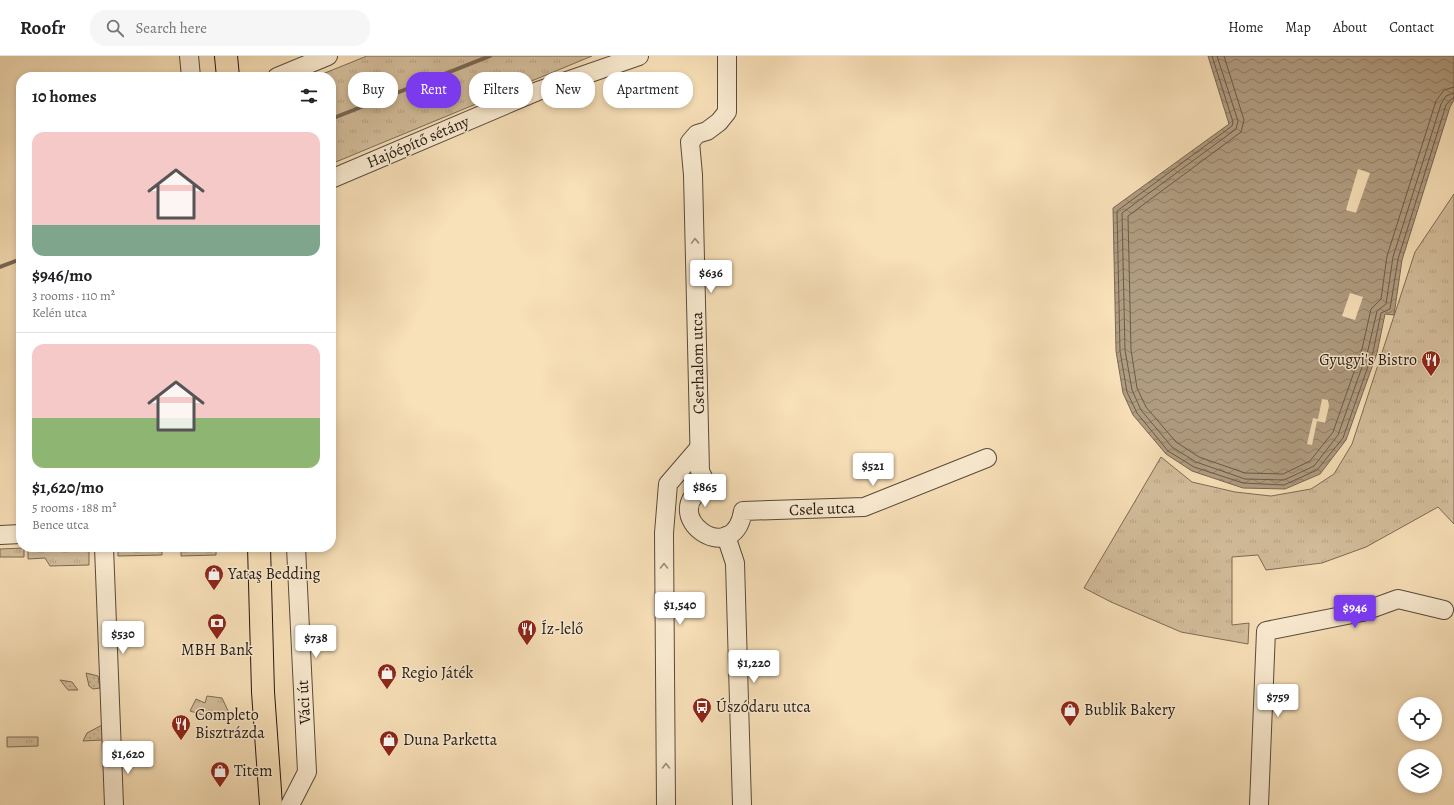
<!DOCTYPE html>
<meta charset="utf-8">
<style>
:root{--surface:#fff;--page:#f6f6f6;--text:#202124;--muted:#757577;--line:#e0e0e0;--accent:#7c3aed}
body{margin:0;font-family:Alegreya,serif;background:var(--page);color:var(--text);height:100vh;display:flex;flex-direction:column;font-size:15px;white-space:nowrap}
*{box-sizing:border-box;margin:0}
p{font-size:13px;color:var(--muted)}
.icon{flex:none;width:22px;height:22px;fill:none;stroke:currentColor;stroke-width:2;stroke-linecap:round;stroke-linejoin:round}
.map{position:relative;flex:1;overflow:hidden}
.details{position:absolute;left:16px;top:16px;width:320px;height:480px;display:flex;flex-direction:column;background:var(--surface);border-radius:16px;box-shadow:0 2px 6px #0003}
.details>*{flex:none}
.banner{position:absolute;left:348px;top:16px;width:380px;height:36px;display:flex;gap:8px}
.tools{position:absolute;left:1398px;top:641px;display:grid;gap:8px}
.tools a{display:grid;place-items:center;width:44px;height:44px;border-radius:50%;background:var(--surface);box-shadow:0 2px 6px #0003;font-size:20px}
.price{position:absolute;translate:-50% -34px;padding:0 9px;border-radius:4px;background:#fff;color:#222;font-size:13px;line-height:26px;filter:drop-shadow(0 1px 2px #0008)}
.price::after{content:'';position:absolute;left:50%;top:24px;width:12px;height:9px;margin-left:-6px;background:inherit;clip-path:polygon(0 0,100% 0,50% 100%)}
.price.selected{background:var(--accent);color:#fff}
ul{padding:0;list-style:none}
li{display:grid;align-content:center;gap:8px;height:212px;padding:0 16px}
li+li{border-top:1px solid var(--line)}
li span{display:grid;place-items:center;height:124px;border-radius:12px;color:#555}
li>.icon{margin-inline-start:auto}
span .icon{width:72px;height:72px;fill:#fffc;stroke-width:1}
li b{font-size:17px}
h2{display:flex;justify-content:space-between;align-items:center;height:48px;padding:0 16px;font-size:17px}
.chip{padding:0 14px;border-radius:16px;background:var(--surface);box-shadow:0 2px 6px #0003;font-size:14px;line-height:36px}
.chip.selected{background:var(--accent);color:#fff}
header{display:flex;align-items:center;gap:24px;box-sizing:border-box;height:56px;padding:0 20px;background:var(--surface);border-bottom:1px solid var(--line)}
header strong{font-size:19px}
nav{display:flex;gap:22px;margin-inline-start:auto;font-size:14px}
.search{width:280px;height:36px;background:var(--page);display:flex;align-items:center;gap:10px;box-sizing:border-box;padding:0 14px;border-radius:16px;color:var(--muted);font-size:15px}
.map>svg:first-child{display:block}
.grass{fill:url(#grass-tufts);stroke:#7c6b57}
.park{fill:url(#park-dots);stroke:#7c6b57}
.water{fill:url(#water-waves);stroke:#786754}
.pier{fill:#f8e0b8}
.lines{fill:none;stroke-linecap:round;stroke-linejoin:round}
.shore{stroke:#6a5a49;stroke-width:1}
.stream{stroke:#786754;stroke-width:4}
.minor-casing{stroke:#584a3c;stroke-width:20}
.major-casing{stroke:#231812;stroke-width:24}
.minor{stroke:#faebd1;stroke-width:18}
.major{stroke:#f8e0b8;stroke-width:22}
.oneway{stroke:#998c7b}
.labels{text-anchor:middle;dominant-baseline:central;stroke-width:3;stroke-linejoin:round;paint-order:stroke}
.street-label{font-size:16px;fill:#231812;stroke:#faebd1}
.poi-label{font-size:16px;fill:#231812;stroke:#faebd1;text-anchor:start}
</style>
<header>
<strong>Roofr</strong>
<div class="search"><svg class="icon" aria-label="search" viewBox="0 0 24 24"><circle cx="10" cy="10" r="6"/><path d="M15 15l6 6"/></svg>Search here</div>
<nav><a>Home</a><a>Map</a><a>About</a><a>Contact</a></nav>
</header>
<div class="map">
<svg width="1454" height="749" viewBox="0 0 1454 749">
<defs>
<pattern id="grass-tufts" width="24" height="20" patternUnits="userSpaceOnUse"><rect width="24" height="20" fill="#d4be9c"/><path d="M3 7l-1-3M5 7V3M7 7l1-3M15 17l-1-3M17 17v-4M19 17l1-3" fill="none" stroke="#b6a385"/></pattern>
<pattern id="park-dots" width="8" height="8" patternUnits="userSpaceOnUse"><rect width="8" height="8" fill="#d4be9c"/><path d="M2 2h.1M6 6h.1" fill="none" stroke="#b6a385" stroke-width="1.8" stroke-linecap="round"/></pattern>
<pattern id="water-waves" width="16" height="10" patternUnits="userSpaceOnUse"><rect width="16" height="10" fill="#b09c80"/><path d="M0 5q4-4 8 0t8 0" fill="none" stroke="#8f7e67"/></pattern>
</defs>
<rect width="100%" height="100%" fill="#f8e0b8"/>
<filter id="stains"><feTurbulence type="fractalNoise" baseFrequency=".005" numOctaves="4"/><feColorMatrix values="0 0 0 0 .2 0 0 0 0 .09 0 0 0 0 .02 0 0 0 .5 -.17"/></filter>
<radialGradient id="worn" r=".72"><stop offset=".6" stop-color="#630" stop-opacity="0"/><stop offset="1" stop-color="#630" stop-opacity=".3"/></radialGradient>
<g class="grass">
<path d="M367 0H592L331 108V21H315Z"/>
<path d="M1454 138V468L1438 451 1366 491 1322 507 1266 514 1258 499 1232 501V569L1249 567 1248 588 1181 576 1111 546 1084 532 1161 401 1192 426 1235 436 1271 440 1311 433 1334 418 1352 388 1415 196Z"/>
<path d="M89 491V509L50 510 45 502 28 503V492Z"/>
<path d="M118 491H162V499L118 500Z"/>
<path d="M181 491H216V499L181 500Z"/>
<path d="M24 492V501H0V493Z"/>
<path d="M207 640 222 642 230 659 206 660 190 655 196 643 205 647Z"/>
<path d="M7 681H38V690L7 691Z"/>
</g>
<g class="park">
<path d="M86 617 98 620 100 632 93 633 89 630Z"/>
<path d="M60 624 72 626 78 634H68Z"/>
<path d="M104 668 102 684 83 685 87 677Z"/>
</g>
<path class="water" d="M1208 0H1454V44L1450 51 1402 204 1394 259 1385 258 1377 297 1346 384 1320 418 1285 433 1243 432 1192 415 1166 398 1133 359 1123 337 1116 295 1113 152 1229 68Z"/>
<g class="pier">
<path d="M1358 113 1370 117 1356 157 1346 154Z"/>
<path d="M1350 237 1363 241 1355 264 1342 260Z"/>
<path d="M1322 343 1328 344 1329 350 1325 367 1317 365 1312 389 1307 388 1313 362 1318 363Z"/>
</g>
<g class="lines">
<g class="shore">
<path d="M1212 0 1233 66 1232 70 1117 155 1120 295 1127 336 1137 357 1168 395 1194 411 1243 427 1284 429 1317 414 1343 382 1373 296 1381 257 1390 253 1398 203 1446 49 1450 44 1454 42"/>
<path d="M1217 0 1238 65 1236 73 1122 157 1125 294 1132 334 1141 354 1172 391 1196 406 1245 423 1284 424 1314 410 1338 379 1368 294 1377 255 1386 248 1393 201 1441 48 1446 40 1454 37"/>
<path d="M1224 0 1244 64 1241 76 1128 160 1131 294 1137 332 1146 351 1176 386 1199 401 1245 417 1283 418 1310 405 1333 376 1362 293 1371 253 1381 243 1387 200 1436 45 1444 34 1454 31"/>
</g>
<g class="stream">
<path d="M331 63 490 0"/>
<path d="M0 211 21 203"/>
</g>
<g class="minor-casing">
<g id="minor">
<path d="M189 0 191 21"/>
<path d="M727 0V56L719 66 707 75 697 78 690 86 693 119 700 415 707 430C654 457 733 516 743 455L864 451 987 402"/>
<path d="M277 21 328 0"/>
<path d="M331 123 538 35 639 0"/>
<path d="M0 479 21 478"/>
<path d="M726 480 735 507 742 749"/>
<path d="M104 491 114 749"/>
<path d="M290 749 307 716 296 491"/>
<path d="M666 749 664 477 668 428 699 392"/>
<path d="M1259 749 1266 575 1362 556 1398 543 1444 554"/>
</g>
</g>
<g class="major-casing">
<g id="major">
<path d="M226 0 228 21"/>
<path d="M259 491 263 636 271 749"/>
</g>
</g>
<use href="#minor" class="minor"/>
<use href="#major" class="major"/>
</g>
<defs><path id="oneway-chevron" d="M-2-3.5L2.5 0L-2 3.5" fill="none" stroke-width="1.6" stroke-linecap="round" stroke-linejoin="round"/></defs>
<g class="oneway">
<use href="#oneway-chevron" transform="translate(695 185) rotate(-92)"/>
<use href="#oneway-chevron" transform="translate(664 510) rotate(-90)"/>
<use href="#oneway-chevron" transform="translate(666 710) rotate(-90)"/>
</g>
<defs>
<g id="restaurant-pin" transform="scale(1)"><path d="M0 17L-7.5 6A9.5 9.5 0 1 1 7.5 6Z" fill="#8f2418" stroke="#faebd1"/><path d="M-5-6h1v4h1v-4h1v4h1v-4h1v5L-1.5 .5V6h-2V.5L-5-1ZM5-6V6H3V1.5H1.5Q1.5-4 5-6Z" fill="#fff"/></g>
<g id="shop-pin" transform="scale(1)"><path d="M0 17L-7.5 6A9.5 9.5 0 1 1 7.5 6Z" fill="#8f2418" stroke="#faebd1"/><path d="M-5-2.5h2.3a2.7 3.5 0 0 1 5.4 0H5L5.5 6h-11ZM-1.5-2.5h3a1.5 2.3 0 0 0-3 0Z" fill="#fff"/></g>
<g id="bank-pin" transform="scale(1)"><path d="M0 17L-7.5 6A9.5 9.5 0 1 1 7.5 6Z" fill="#8f2418" stroke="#faebd1"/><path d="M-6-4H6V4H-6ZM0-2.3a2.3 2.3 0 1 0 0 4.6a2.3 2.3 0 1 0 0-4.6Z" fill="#fff"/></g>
<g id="bus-pin" transform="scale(1)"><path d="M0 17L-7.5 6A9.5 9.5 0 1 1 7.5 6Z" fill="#8f2418" stroke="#faebd1"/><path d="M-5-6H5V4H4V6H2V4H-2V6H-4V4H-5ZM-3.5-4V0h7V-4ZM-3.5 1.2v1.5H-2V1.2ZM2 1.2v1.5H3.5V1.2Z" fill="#fff"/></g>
</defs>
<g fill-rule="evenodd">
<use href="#restaurant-pin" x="1431" y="304"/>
<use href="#shop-pin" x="214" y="518"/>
<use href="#bank-pin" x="217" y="567"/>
<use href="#restaurant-pin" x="527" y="573"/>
<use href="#shop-pin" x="387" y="617"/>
<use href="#bus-pin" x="702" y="651"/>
<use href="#shop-pin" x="1070" y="654"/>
<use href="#restaurant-pin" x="181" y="668"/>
<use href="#shop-pin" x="389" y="684"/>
<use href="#shop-pin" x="220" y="715"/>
</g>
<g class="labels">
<g class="street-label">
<text transform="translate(418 86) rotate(-23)">Hajóépítő sétány</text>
<text transform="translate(698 307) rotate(-91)">Cserhalom utca</text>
<text transform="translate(822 453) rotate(-2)">Csele utca</text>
<text transform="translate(304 646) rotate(-93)">Váci út</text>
</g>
<g class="poi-label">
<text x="1417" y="304" text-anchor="end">Gyugyi's Bistro</text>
<text x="228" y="518">Yataş Bedding</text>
<text x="541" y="573">Íz-lelő</text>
<text x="217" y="594" text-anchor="middle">MBH Bank</text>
<text x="401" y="617">Regio Játék</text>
<text x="716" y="651">Úszódaru utca</text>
<text x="1084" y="654">Bublik Bakery</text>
<text x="195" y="659">Completo<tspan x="195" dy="18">Bisztrázda</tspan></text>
<text x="403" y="684">Duna Parketta</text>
<text x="234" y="715">Titem</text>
</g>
</g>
<rect width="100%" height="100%" filter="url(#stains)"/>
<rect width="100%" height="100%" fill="url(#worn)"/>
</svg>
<div class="tools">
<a><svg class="icon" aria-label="locate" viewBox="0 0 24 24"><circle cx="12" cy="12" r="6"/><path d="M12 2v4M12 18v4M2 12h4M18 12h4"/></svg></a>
<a><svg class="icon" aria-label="layers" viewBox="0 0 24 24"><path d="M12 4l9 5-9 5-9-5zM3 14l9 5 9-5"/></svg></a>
</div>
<b class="price" style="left:711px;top:238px">$636</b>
<b class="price" style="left:873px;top:431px">$521</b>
<b class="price" style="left:705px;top:452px">$865</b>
<b class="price" style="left:680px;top:570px">$1,540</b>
<b class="price selected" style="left:1355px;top:573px">$946</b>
<b class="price" style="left:123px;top:599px">$530</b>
<b class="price" style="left:316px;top:603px">$738</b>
<b class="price" style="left:754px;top:628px">$1,220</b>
<b class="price" style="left:1278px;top:662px">$759</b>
<b class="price" style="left:128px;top:719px">$1,620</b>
<div class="banner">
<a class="chip">Buy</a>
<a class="chip selected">Rent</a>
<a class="chip">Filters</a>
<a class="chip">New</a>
<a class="chip">Apartment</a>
</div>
<section class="details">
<h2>10 homes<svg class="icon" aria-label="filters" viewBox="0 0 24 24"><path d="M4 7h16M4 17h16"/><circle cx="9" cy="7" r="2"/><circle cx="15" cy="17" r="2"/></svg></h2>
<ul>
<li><span style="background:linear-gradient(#f6c9c9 75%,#7fa58c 0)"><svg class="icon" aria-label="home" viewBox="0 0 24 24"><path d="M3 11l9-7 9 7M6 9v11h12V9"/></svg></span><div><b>$946/mo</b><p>3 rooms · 110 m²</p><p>Kelén utca</p></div></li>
<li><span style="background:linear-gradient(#f6c9c9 60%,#8fb573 0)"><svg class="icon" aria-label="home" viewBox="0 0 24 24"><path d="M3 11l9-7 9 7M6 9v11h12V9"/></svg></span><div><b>$1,620/mo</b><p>5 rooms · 188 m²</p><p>Bence utca</p></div></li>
</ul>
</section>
</div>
